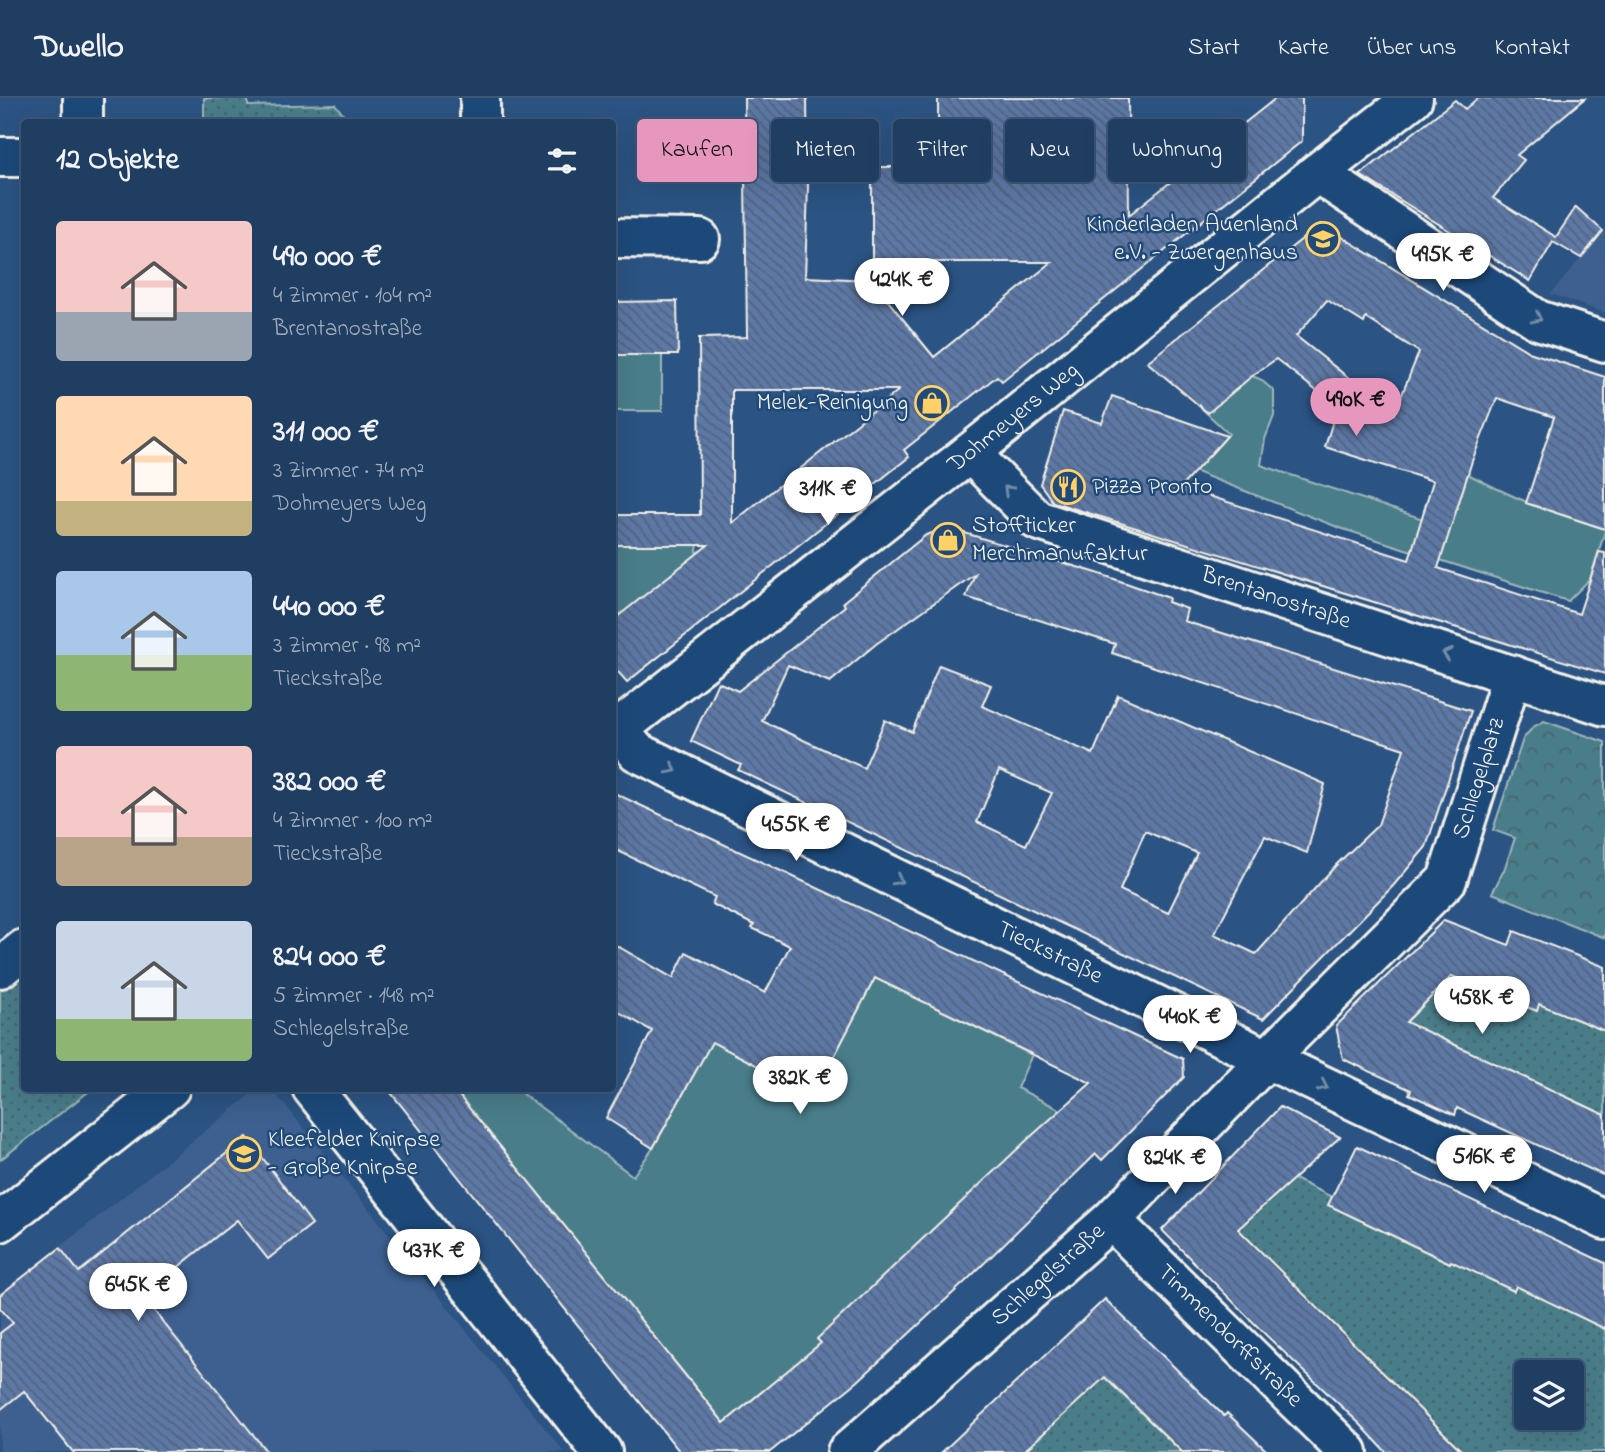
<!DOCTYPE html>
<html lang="de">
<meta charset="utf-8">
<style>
:root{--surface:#203e62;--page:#2d496b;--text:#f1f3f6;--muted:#a2aebe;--line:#3d5777;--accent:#e797bd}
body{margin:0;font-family:"Indie Flower",sans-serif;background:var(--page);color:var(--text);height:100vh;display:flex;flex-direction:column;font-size:26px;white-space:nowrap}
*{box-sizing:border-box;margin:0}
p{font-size:23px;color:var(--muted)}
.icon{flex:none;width:38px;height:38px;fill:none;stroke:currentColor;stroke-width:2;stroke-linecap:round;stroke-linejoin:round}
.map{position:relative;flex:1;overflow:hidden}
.drawer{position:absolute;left:21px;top:21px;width:595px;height:973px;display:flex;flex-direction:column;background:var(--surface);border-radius:7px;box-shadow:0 7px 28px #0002,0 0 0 2px var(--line)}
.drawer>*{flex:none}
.hud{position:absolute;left:637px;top:21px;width:665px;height:63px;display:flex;gap:14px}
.buttons{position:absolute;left:1514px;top:1262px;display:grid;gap:14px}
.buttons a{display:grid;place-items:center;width:70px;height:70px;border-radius:7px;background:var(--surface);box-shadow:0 7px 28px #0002,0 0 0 2px var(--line);font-size:35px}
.price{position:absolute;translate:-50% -60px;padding:0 16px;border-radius:24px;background:#fff;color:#222;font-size:23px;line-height:46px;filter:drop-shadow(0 2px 4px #0008)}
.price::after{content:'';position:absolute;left:50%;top:42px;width:21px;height:16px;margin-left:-10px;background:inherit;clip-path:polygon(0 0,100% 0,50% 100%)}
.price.selected{background:var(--accent);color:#111}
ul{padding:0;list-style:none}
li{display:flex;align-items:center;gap:21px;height:175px;padding:0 35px}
li span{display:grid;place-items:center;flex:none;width:196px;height:140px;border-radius:7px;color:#555}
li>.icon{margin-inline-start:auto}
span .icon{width:84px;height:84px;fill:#fffc;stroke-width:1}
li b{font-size:30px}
h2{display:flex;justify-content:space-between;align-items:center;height:84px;padding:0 35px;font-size:30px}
.chip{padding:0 24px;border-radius:7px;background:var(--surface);box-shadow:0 7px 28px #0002,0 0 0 2px var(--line);font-size:24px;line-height:63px}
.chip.selected{background:var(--accent);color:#111}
header{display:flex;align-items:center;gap:42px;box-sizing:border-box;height:98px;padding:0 35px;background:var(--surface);border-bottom:2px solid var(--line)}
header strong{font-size:33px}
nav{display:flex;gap:38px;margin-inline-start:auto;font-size:24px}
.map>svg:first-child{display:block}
.built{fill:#3e6190}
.grass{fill:url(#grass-dots);stroke:#9fb7b9;stroke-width:2;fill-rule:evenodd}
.park{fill:url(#park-crowns);stroke:#9fb7b9;stroke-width:2}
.garden{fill:#4a7d8a;stroke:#9fb7b9;stroke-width:2}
.building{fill:url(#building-back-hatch);stroke:#f4f1e8;stroke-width:2;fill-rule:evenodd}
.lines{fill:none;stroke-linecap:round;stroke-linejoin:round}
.minor-casing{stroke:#f4f1e8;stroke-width:44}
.minor{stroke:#1f4a7a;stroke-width:38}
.oneway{stroke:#748da6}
.labels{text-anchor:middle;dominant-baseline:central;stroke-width:5;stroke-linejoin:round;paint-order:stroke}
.poi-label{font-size:24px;fill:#f4f1e8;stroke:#1f4a7a;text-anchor:start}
.street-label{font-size:24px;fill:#f4f1e8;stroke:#1f4a7a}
</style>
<header>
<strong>Dwello</strong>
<nav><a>Start</a><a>Karte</a><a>Über uns</a><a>Kontakt</a></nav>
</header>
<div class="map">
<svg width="1605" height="1354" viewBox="0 0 1605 1354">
<defs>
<pattern id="grass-dots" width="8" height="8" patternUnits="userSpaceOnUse" patternTransform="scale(1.75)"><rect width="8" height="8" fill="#4a7d8a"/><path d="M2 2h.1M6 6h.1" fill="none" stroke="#4a656b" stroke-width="1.8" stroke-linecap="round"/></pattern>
<pattern id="park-crowns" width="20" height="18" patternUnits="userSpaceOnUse" patternTransform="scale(1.75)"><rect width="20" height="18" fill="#4a7d8a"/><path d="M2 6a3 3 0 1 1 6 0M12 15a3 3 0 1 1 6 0" fill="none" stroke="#4a656b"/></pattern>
<pattern id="building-back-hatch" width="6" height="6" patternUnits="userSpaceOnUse" patternTransform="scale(1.75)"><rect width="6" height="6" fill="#5c78a6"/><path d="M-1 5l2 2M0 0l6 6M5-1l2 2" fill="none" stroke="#53627b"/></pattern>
</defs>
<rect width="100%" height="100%" fill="#2b5383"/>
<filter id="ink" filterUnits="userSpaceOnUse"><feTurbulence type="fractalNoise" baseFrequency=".0143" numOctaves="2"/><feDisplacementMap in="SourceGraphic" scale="14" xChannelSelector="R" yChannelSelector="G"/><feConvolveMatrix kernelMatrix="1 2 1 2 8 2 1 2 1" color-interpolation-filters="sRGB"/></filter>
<g filter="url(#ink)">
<g class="built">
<path d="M1605 132V215L1551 196 1581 160Z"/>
<path d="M259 990 272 991 564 1354H0V1197Z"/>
</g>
<g class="grass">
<path d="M204 0H248V8L335 6 349 24H204Z"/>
<path d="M24 859V990L92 991 0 1062V879Z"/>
<path d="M1452 878 1536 913 1539 906 1605 933V1017L1436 938 1391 940Z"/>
<path d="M1292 1080 1332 1099 1329 1107 1449 1165 1454 1158 1469 1171 1513 1193 1516 1188 1605 1231V1354H1461L1238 1131ZM1526 1274H1572V1320H1526Z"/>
<path d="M1104 1279 1182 1354H1023Z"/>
</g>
<path class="park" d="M1544 623 1605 644V840L1492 795 1504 772 1515 740 1493 732 1523 641 1533 629Z"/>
<g class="garden">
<path d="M612 257H662V313H613Z"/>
<path d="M1252 278 1260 281 1274 293V318L1265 341 1261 367 1450 430 1468 376C1512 399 1555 419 1605 425V433L1590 481 1568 503 1340 430 1196 374 1105 366 1170 352 1211 356 1229 336 1199 308 1216 294Z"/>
<path d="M700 435 696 458 622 519 613 507V447Z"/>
<path d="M875 880 1032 957 1017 990 1061 1012 818 1241 821 1245 724 1325 453 991H516L633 1078 653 1050 715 938 754 916 734 955 814 997Z"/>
</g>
<g class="building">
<path d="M744 0H807L808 89 805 179 871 182 934 259 1052 164H872V69H894V62L938 63V0H1128L1129 117 1276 0H1302V43L1002 283 997 278 904 352 909 359 627 584 612 567V523L708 447H612V417H700L699 240 747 239ZM732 292H899L732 425Z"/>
<path d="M1478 0H1585L1517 57 1524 62 1493 100 1556 139 1576 109 1603 133 1581 160 1553 144 1530 183 1360 77 1455 2 1465 11Z"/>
<path d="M1321 126 1529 254 1605 279V431L1526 405 1554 319 1497 300 1472 363 1438 470 1579 516 1599 454 1605 455V576L1053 404 1040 386 1063 313 1102 325 1112 298 1227 338 1181 389 1409 462 1433 383 1325 349 1337 309 1276 261 1252 278 1208 315 1147 264ZM1327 202 1364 225 1366 220 1419 254 1394 316 1296 238Z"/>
<path d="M677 203 678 257H612V204Z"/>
<path d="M948 430 1097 475 1169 500 1168 504 1187 511 1184 523 1471 613 1426 749 1393 788 1263 921 738 672 741 667 691 643 718 584 738 593 845 508 843 504 926 437ZM975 476 966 499 1115 546 1112 555 1404 651 1378 727 1337 766 1256 856 1214 836 1265 738 1307 755 1325 686 1118 597 1093 656 982 608 991 587 939 567 912 634 885 622 864 670 762 623 788 567 830 584 876 546ZM999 672 1052 695 1026 747 977 724ZM1145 733 1197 755 1168 815 1120 792Z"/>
<path d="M612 694 1183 961 1184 979 1102 1062 1096 1056 967 1182 857 1284 770 1354H680L387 990H453L724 1325 821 1245 817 1241 1027 1042 1091 985 875 880 814 997 712 944 653 1050 606 1020 652 933 612 910V845L673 880 686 854 765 895 790 848 752 830 754 827 712 806 715 799 612 750Z"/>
<path d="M1444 822 1509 847 1514 833 1605 869V933L1539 906 1537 913 1452 878 1406 924 1605 1017V1078L1457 1010 1455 1017 1409 996 1411 992 1343 961 1336 928Z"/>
<path d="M1280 1009 1340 1039 1238 1131 1463 1354H1386L1361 1327 1267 1238 1162 1132Z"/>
<path d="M247 1039 312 1126 268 1161 237 1122 142 1198 267 1354H73L24 1293 0 1312V1235L13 1225 0 1210V1197L60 1150 79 1174Z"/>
<path d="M1357 1048 1605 1165V1231L1516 1188 1514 1193 1451 1163 1450 1165 1328 1107Z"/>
<path d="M1105 1201 1224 1318 1227 1315 1268 1354H1182L1105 1279 1023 1354H942Z"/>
</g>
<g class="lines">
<g class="minor-casing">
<g id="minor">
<path d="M83 24V0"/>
<path d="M480 24V0"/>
<path d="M0 59H24"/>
<path d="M1317 75 1538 222 1605 244"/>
<path d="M612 140 700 141"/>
<path id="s1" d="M970 355 1037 422 1605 608"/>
<path id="s2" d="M618 632 637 654 1267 961 1605 1122"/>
<path id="s3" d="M612 636 970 355 1317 75 1413 0"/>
<path d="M0 870 24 851"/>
<path d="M312 990 602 1354"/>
<path id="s4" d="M1111 1122 1348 1354"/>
<path d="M0 1124 170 990"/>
<path id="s5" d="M847 1354 1111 1122 1267 961 1447 782 1512 577"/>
</g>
</g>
<use href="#minor" class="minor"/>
</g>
<defs><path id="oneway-chevron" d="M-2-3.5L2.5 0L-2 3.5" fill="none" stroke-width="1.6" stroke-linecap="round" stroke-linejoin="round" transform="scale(1.75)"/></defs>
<g class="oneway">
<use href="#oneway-chevron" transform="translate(1537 220) rotate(27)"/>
<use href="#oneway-chevron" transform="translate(1008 392) rotate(-135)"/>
<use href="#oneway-chevron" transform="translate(1447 556) rotate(-162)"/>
<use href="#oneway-chevron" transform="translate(672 671) rotate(26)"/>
<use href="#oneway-chevron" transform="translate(898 782) rotate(26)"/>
<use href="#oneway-chevron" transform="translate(1323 988) rotate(25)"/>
</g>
</g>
<defs>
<g id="school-ring" transform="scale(1.75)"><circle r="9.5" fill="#1f4a7a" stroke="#ffd166" stroke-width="1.5"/><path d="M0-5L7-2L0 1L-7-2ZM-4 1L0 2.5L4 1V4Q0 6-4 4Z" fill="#ffd166"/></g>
<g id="shop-ring" transform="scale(1.75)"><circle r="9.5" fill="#1f4a7a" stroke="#ffd166" stroke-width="1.5"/><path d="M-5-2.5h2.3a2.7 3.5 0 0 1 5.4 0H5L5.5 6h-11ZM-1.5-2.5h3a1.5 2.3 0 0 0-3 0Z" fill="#ffd166"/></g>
<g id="restaurant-ring" transform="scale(1.75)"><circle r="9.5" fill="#1f4a7a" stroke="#ffd166" stroke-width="1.5"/><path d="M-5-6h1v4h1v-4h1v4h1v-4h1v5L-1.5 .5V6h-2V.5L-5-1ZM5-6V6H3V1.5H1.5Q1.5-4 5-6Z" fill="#ffd166"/></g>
</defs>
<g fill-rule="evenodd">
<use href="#school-ring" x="1323" y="141"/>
<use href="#shop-ring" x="932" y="305"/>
<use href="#restaurant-ring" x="1068" y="389"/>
<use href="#shop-ring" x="948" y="442"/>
<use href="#school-ring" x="244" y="1056"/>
</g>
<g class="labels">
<g class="poi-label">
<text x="1298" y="127" text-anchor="end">Kinderladen Auenland<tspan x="1298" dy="28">e.V. - Zwergenhaus</tspan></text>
<text x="908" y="305" text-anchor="end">Melek-Reinigung</text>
<text x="1092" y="389">Pizza Pronto</text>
<text x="972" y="428">Stoffticker<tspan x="972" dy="28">Merchmanufaktur</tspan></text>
<text x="268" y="1042">Kleefelder Knirpse<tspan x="268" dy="28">- Große Knirpse</tspan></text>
</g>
<g class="street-label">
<text stroke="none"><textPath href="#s3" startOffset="511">Dohmeyers Weg</textPath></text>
<text stroke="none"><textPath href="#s1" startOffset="346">Brentanostraße</textPath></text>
<text stroke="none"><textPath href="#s5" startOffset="936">Schlegelplatz</textPath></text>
<text stroke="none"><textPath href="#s2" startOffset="488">Tieckstraße</textPath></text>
<text stroke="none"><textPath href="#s5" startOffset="268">Schlegelstraße</textPath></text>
<text stroke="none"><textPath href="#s4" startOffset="166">Timmendorffstraße</textPath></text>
</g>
</g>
</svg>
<div class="buttons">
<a><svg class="icon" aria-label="layers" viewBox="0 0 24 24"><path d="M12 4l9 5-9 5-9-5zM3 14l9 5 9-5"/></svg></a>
</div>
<b class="price" style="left:1443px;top:195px">495K €</b>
<b class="price" style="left:902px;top:220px">424K €</b>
<b class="price selected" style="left:1356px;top:340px">490K €</b>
<b class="price" style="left:828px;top:429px">311K €</b>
<b class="price" style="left:796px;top:765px">455K €</b>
<b class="price" style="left:1482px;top:938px">458K €</b>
<b class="price" style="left:1190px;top:957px">440K €</b>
<b class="price" style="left:800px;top:1018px">382K €</b>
<b class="price" style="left:1484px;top:1097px">516K €</b>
<b class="price" style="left:1175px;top:1098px">824K €</b>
<b class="price" style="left:434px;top:1191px">437K €</b>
<b class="price" style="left:138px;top:1225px">645K €</b>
<div class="hud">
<a class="chip selected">Kaufen</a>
<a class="chip">Mieten</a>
<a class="chip">Filter</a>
<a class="chip">Neu</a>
<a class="chip">Wohnung</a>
</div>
<section class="drawer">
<h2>12 Objekte<svg class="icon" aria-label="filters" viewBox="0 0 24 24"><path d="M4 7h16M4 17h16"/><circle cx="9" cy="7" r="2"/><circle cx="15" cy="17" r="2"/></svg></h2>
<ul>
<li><span style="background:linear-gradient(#f6c9c9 65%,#9aa5b1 0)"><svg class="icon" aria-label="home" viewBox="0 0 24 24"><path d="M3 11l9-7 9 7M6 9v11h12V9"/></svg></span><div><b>490 000 €</b><p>4 Zimmer · 104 m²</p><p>Brentanostraße</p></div></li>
<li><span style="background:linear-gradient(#ffd9b3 75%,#c2b280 0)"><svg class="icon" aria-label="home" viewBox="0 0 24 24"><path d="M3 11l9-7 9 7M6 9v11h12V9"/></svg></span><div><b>311 000 €</b><p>3 Zimmer · 74 m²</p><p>Dohmeyers Weg</p></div></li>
<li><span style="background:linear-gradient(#a9c7e8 60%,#8fb573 0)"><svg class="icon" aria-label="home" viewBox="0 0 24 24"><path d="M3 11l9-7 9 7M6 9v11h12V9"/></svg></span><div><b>440 000 €</b><p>3 Zimmer · 98 m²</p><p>Tieckstraße</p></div></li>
<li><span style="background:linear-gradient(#f6c9c9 65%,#b9a48a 0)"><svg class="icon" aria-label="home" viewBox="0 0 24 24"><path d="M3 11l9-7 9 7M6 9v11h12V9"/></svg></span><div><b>382 000 €</b><p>4 Zimmer · 100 m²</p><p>Tieckstraße</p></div></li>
<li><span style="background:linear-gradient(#c9d6e8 70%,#8fb573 0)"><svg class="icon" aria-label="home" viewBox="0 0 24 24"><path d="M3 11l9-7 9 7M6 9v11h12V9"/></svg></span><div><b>824 000 €</b><p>5 Zimmer · 148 m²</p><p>Schlegelstraße</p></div></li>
</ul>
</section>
</div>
